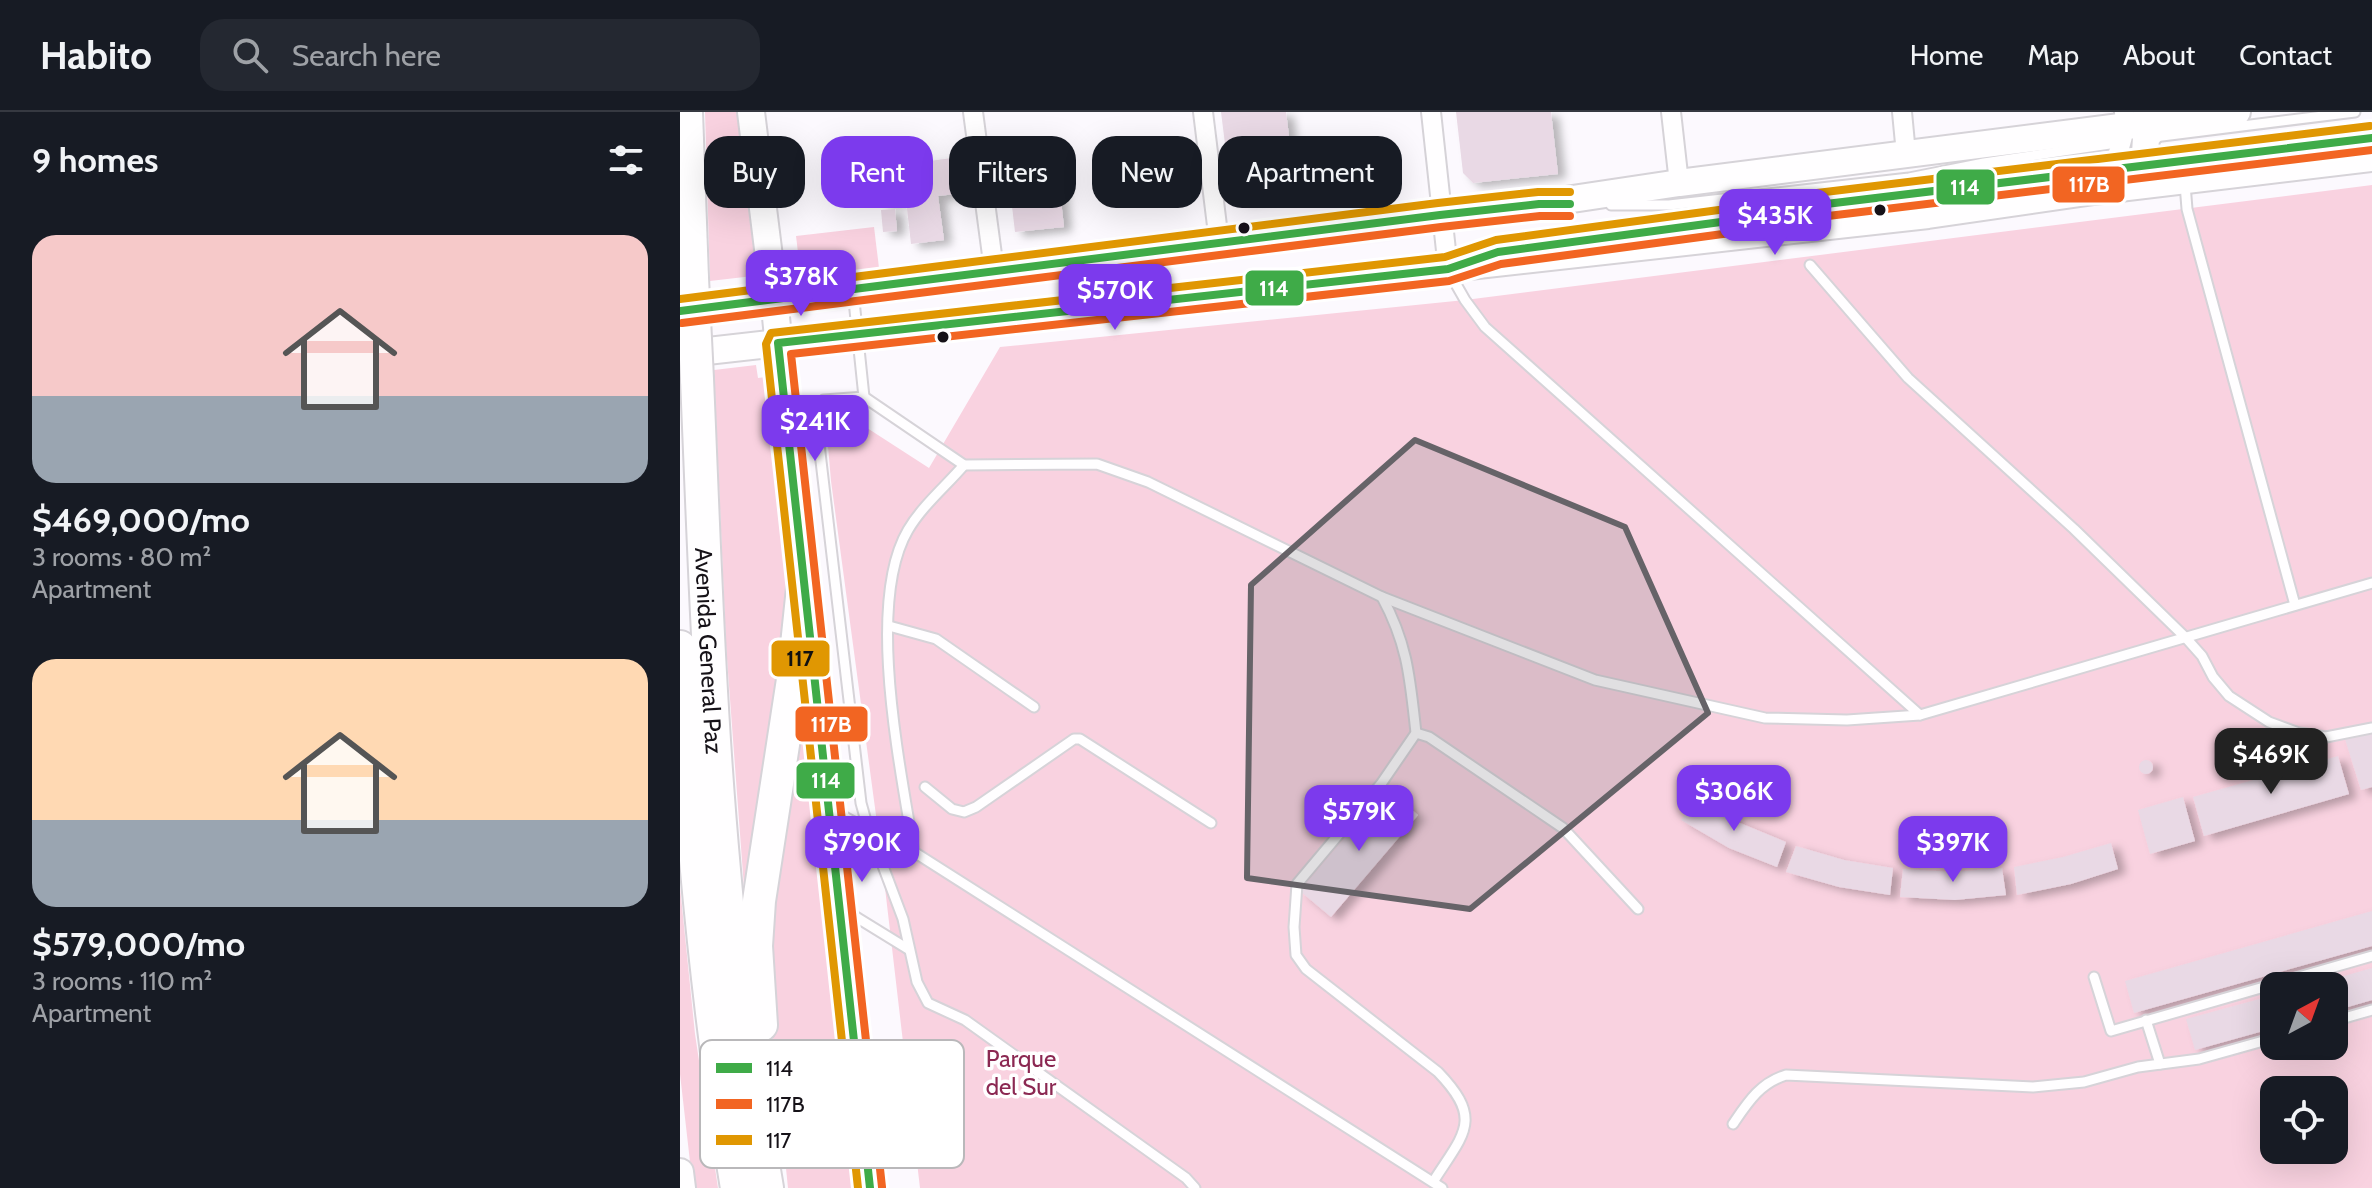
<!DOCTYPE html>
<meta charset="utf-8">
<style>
:root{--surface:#171b24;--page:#242831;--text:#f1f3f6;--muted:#9ea1a6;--line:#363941;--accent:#7c3aed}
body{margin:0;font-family:Cabin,sans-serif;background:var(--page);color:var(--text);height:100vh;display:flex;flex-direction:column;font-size:30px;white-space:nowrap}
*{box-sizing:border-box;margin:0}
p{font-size:26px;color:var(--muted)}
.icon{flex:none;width:44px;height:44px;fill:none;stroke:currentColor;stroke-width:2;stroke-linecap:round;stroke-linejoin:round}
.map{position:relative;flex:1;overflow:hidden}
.panel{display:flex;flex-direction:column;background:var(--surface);width:680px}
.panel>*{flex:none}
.hud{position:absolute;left:24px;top:24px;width:760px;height:72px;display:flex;gap:16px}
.needle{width:52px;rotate:41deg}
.buttons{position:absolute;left:1580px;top:860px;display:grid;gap:16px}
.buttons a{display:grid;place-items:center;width:88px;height:88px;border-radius:16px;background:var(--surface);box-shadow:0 8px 32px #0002;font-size:40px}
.price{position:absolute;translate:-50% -68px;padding:0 18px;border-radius:16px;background:var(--accent);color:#fff;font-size:26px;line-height:52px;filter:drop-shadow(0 2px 4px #0008)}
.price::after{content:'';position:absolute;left:50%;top:48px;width:24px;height:18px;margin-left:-12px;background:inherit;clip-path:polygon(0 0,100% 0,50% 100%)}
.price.active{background:#222;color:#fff}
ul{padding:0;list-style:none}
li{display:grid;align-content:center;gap:16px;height:424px;padding:0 32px}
li span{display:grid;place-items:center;height:248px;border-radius:24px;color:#555}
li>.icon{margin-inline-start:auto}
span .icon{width:144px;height:144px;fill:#fffc;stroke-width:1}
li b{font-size:34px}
h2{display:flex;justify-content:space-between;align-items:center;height:96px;padding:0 32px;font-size:34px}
.tag{padding:0 28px;border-radius:24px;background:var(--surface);box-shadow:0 8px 32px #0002;font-size:28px;line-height:72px}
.tag.active{background:var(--accent);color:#fff}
header{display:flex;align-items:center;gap:48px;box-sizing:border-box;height:112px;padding:0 40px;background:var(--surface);border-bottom:2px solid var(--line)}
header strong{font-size:38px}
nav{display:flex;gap:44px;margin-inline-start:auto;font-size:28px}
.search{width:560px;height:72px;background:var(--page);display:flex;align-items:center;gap:20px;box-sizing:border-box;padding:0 28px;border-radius:24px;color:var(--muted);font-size:30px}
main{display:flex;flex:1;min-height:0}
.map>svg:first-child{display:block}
.green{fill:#f9d2e0;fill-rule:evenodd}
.building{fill:#e9d9e5;filter:url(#shadow)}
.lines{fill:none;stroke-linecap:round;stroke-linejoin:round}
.lane-casing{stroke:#d6d3d8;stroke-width:13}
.street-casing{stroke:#d6d3d8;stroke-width:22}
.secondary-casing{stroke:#d6d3d8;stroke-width:30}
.highway-casing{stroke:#d6d3d8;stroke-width:36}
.lane{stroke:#fffeff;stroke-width:9}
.street{stroke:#fffeff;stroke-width:18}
.secondary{stroke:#fffeff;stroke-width:26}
.highway{stroke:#fffeff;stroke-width:32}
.highway-bridge-casing{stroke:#d6d3d8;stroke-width:36;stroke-linecap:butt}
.highway-bridge{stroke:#fffeff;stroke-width:32}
.bus-1-casing{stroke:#fff;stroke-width:14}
.bus-2-casing{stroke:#fff;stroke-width:14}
.bus-3-casing{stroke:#fff;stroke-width:14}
.bus-1{stroke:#3fab48;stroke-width:8}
.bus-2{stroke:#f26522;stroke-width:8}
.bus-3{stroke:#e09702;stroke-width:8}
.marked{fill:#666368;fill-opacity:0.2;stroke:#666368;stroke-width:6;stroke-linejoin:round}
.bus-dot{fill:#161218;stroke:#fff;stroke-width:3}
.labels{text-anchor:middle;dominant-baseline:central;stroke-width:7;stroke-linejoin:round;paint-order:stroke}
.street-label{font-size:24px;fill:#161218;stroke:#fff}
.park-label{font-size:24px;fill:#8b2852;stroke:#fff}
.key{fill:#fff;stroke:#b9b8ba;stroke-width:2}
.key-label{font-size:22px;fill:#161218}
.line-badge{stroke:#fff;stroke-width:3}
.badge-label{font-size:22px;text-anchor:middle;font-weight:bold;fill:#fff}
.pale-badge-label{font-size:22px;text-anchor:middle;font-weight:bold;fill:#111}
</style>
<header>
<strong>Habito</strong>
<div class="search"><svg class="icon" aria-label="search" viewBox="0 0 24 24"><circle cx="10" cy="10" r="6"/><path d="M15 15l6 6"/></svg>Search here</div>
<nav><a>Home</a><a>Map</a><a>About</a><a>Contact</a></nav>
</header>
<main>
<section class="panel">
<h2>9 homes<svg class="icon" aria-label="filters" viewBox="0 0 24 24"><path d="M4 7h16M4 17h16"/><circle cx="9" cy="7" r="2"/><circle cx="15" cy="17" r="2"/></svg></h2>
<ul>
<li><span style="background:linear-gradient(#f6c9c9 65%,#9aa5b1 0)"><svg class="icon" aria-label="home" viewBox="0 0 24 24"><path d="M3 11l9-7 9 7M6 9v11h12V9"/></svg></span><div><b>$469,000/mo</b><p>3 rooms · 80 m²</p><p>Apartment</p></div></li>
<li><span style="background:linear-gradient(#ffd9b3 65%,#9aa5b1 0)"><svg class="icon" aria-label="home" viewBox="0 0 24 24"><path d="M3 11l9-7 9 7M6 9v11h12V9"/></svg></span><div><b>$579,000/mo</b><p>3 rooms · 110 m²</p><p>Apartment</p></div></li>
</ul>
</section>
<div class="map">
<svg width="1692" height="1076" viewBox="0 0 1692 1076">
<defs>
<filter id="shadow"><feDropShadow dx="8" dy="4.5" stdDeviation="4" flood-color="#0004"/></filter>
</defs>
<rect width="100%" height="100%" fill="#fcf9fe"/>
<g class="green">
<path d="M25 0H62L79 148 72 149 73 164 30 169Z"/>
<path d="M1692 73V1076H240L200 733 151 369 148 334 164 311 184 314 249 356 320 235 785 188ZM1594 874H1654V934H1594ZM1594 978H1654V1038H1594Z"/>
<path d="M194 115 200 164 122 173 116 124Z"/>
<path d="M76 253 78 266 86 265 112 497 67 816 46 533 34 258Z"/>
<path d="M122 545 185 1076H108L92 918 90 793Z"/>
<path d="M0 775 15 922 38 1076H13L0 962Z"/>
</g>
<g class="building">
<path d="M541 0H606L616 81 562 88 551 80Z"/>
<path d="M776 0H871L878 62 793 71 783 61Z"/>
<path d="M279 45 284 81 258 84 264 128 231 132 226 88 202 91 198 56Z"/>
<path d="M379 71 384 115 335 120 330 77Z"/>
<path d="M215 97 217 119 203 120 201 98Z"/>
<path d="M1692 617V675L1681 678 1664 624Z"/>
<path d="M1658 644 1669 682 1524 724 1513 685Z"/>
<circle cx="1466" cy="655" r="7"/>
<path d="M706 677 738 703 651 805 620 779Z"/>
<path d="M1503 685 1515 729 1470 742 1458 698Z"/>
<path d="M1018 686 1060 711 1106 730 1097 755 1049 736 1001 708Z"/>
<path d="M1431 731 1438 757 1391 772 1337 783 1334 755 1383 745Z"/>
<path d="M1116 734 1164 748 1213 756 1210 783 1159 775 1106 760Z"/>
<path d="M1322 756 1326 783 1275 788 1220 785 1223 757 1273 760Z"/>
<path d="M1692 799V834L1454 901 1445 869Z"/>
<path d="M1692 856V888L1654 899V874H1629Z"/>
<path d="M1594 883V916L1515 938 1506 907Z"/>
</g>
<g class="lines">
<g class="lane-casing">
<g id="lane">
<path d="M1474 25 1675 0"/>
<path d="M1505 72 1507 97 1615 493"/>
<path d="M931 93H989L1229 66 1304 51 1443 30"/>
<path d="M896 129 1063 107 1113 96 1475 54 1692 26"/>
<path d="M1130 153 1228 266 1394 417 1506 526 1522 544 1533 565 1549 584 1589 610 1619 621 1646 625 1692 616"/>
<path d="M769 160 785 188 805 215 1240 603"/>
<path d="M173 179 184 285"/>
<path d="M108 315 137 313"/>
<path d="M284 353C266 374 242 394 228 418 185 491 221 658 234 740L762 1076"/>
<path d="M702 485C728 533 730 567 736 621L701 672 617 772 614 815 616 843 626 857 758 960C804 1008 784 1021 753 1070"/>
<path d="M209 514 256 527 354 595"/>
<path d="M736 621 749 625 883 716 958 797"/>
<path d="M245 675 272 697 284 700 296 695 394 627H400L531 711"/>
<path d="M155 695 161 703 188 718"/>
<path d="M186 709 223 807 237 870 248 891 285 908 506 1066 515 1076"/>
<path d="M234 740 186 709 181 691 139 332 137 304 144 288 184 285 284 353 417 352 468 370 702 485 915 568 1085 606 1167 608 1240 603 1692 471"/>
<path d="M163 797 228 837"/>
<path d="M1414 865 1431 919 1692 844"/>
<path d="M1466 908 1480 952"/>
<path d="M1654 909 1692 898"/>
<path d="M1053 1012C1068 990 1080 971 1106 963L1353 975 1404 970 1458 955 1519 947 1594 926"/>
</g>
</g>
<g class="street-casing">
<g id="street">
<path d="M293 0 314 158"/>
<path d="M523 0 539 130"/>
<path d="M751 0 768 157"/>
<path d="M991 0 999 71"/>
<path d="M1222 0 1226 42"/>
<path d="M1414 79C1433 54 1447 33 1444 0"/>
</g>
</g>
<g class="secondary-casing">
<g id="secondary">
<path d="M71 0 94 185 123 476 134 550 190 1076"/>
<path d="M1477 12 1466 26 1465 41 1475 54 1496 69"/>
<path d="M0 199 859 92 999 71 1557 0"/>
<path d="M0 242 1248 103 1414 79 1692 46"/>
<path d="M0 1060 2 1076"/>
</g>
</g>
<g class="highway-casing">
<g id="highway">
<path d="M6 0 12 166"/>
<path id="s1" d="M17 267C24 431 29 595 44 758 53 865 69 970 87 1076"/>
<path d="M0 535C11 716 27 897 57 1076"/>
<path d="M81 913 76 834 79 789 114 561 123 476"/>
</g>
</g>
<use href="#lane" class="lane"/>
<use href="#street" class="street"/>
<use href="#secondary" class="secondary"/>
<use href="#highway" class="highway"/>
<g class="highway-bridge-casing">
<path id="highway-bridge" d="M12 166 17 267"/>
</g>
<use href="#highway-bridge" class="highway-bridge"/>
<g class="bus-1-casing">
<g id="bus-1">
<path d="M0 199 760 103 859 92H890"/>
<path d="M190 1076 98 231 768 157 818 140 1063 107 1113 96 1692 26"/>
</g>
</g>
<g class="bus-2-casing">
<g id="bus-2">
<path d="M2 211 761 115 860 104H890"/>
<path d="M202 1075 111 242 769 169 821 152 1065 119 1115 108 1692 38"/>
</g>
</g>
<g class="bus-3-casing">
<g id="bus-3">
<path d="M0 187 758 91 858 80H890"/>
<path d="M178 1076 86 232 91 221 765 145 816 128 1061 95 1112 84 1690 14"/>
</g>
</g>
<use href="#bus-1" class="bus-1"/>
<use href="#bus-2" class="bus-2"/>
<use href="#bus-3" class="bus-3"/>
</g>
<path class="marked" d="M735 328 945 415 1028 601 790 797 567 766 571 473Z"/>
<g class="bus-dot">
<circle cx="1200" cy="98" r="7"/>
<circle cx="564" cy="116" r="7"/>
<circle cx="263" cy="225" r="7"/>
</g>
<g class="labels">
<g class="street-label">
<text stroke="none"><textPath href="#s1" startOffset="272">Avenida General Paz</textPath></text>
</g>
<g class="park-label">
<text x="341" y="946">Parque<tspan x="341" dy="28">del Sur</tspan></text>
</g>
</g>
<rect x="20" y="928" width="264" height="128" rx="12" class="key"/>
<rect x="36" y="951" width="36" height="10" fill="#3fab48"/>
<rect x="36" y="987" width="36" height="10" fill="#f26522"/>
<rect x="36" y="1023" width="36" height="10" fill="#e09702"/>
<g class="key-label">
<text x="86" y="964">114</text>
<text x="86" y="1000">117B</text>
<text x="86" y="1036">117</text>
</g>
<g class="line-badge">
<rect x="1371" y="53" width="75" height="39" rx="8" fill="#f26522"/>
<rect x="1255" y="56" width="61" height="38" rx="8" fill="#3fab48"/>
<rect x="564" y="157" width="61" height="38" rx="8" fill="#3fab48"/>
<rect x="90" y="527" width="61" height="39" rx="8" fill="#e09702"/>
<rect x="114" y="593" width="75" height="38" rx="8" fill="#f26522"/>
<rect x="115" y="649" width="61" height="39" rx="8" fill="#3fab48"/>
</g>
<g class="badge-label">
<text x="1409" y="80">117B</text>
<text x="1285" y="83">114</text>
<text x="594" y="184">114</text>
<text x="151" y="620">117B</text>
<text x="146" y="676">114</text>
</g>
<g class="pale-badge-label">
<text x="120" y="554">117</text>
</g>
</svg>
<div class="buttons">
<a><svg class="needle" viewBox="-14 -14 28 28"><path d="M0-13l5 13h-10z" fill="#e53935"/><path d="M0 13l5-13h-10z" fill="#9ea1a6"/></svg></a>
<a><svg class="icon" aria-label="locate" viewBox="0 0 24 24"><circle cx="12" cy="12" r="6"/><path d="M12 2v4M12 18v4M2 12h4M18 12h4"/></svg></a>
</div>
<b class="price" style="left:1095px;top:145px">$435K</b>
<b class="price" style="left:121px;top:206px">$378K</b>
<b class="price" style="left:435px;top:220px">$570K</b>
<b class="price" style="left:135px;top:351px">$241K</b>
<b class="price active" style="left:1591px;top:684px">$469K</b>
<b class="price" style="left:1054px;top:721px">$306K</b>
<b class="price" style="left:679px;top:741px">$579K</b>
<b class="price" style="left:182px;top:772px">$790K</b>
<b class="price" style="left:1273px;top:772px">$397K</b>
<div class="hud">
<a class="tag">Buy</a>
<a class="tag active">Rent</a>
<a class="tag">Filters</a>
<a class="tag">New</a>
<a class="tag">Apartment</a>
</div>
</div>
</main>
